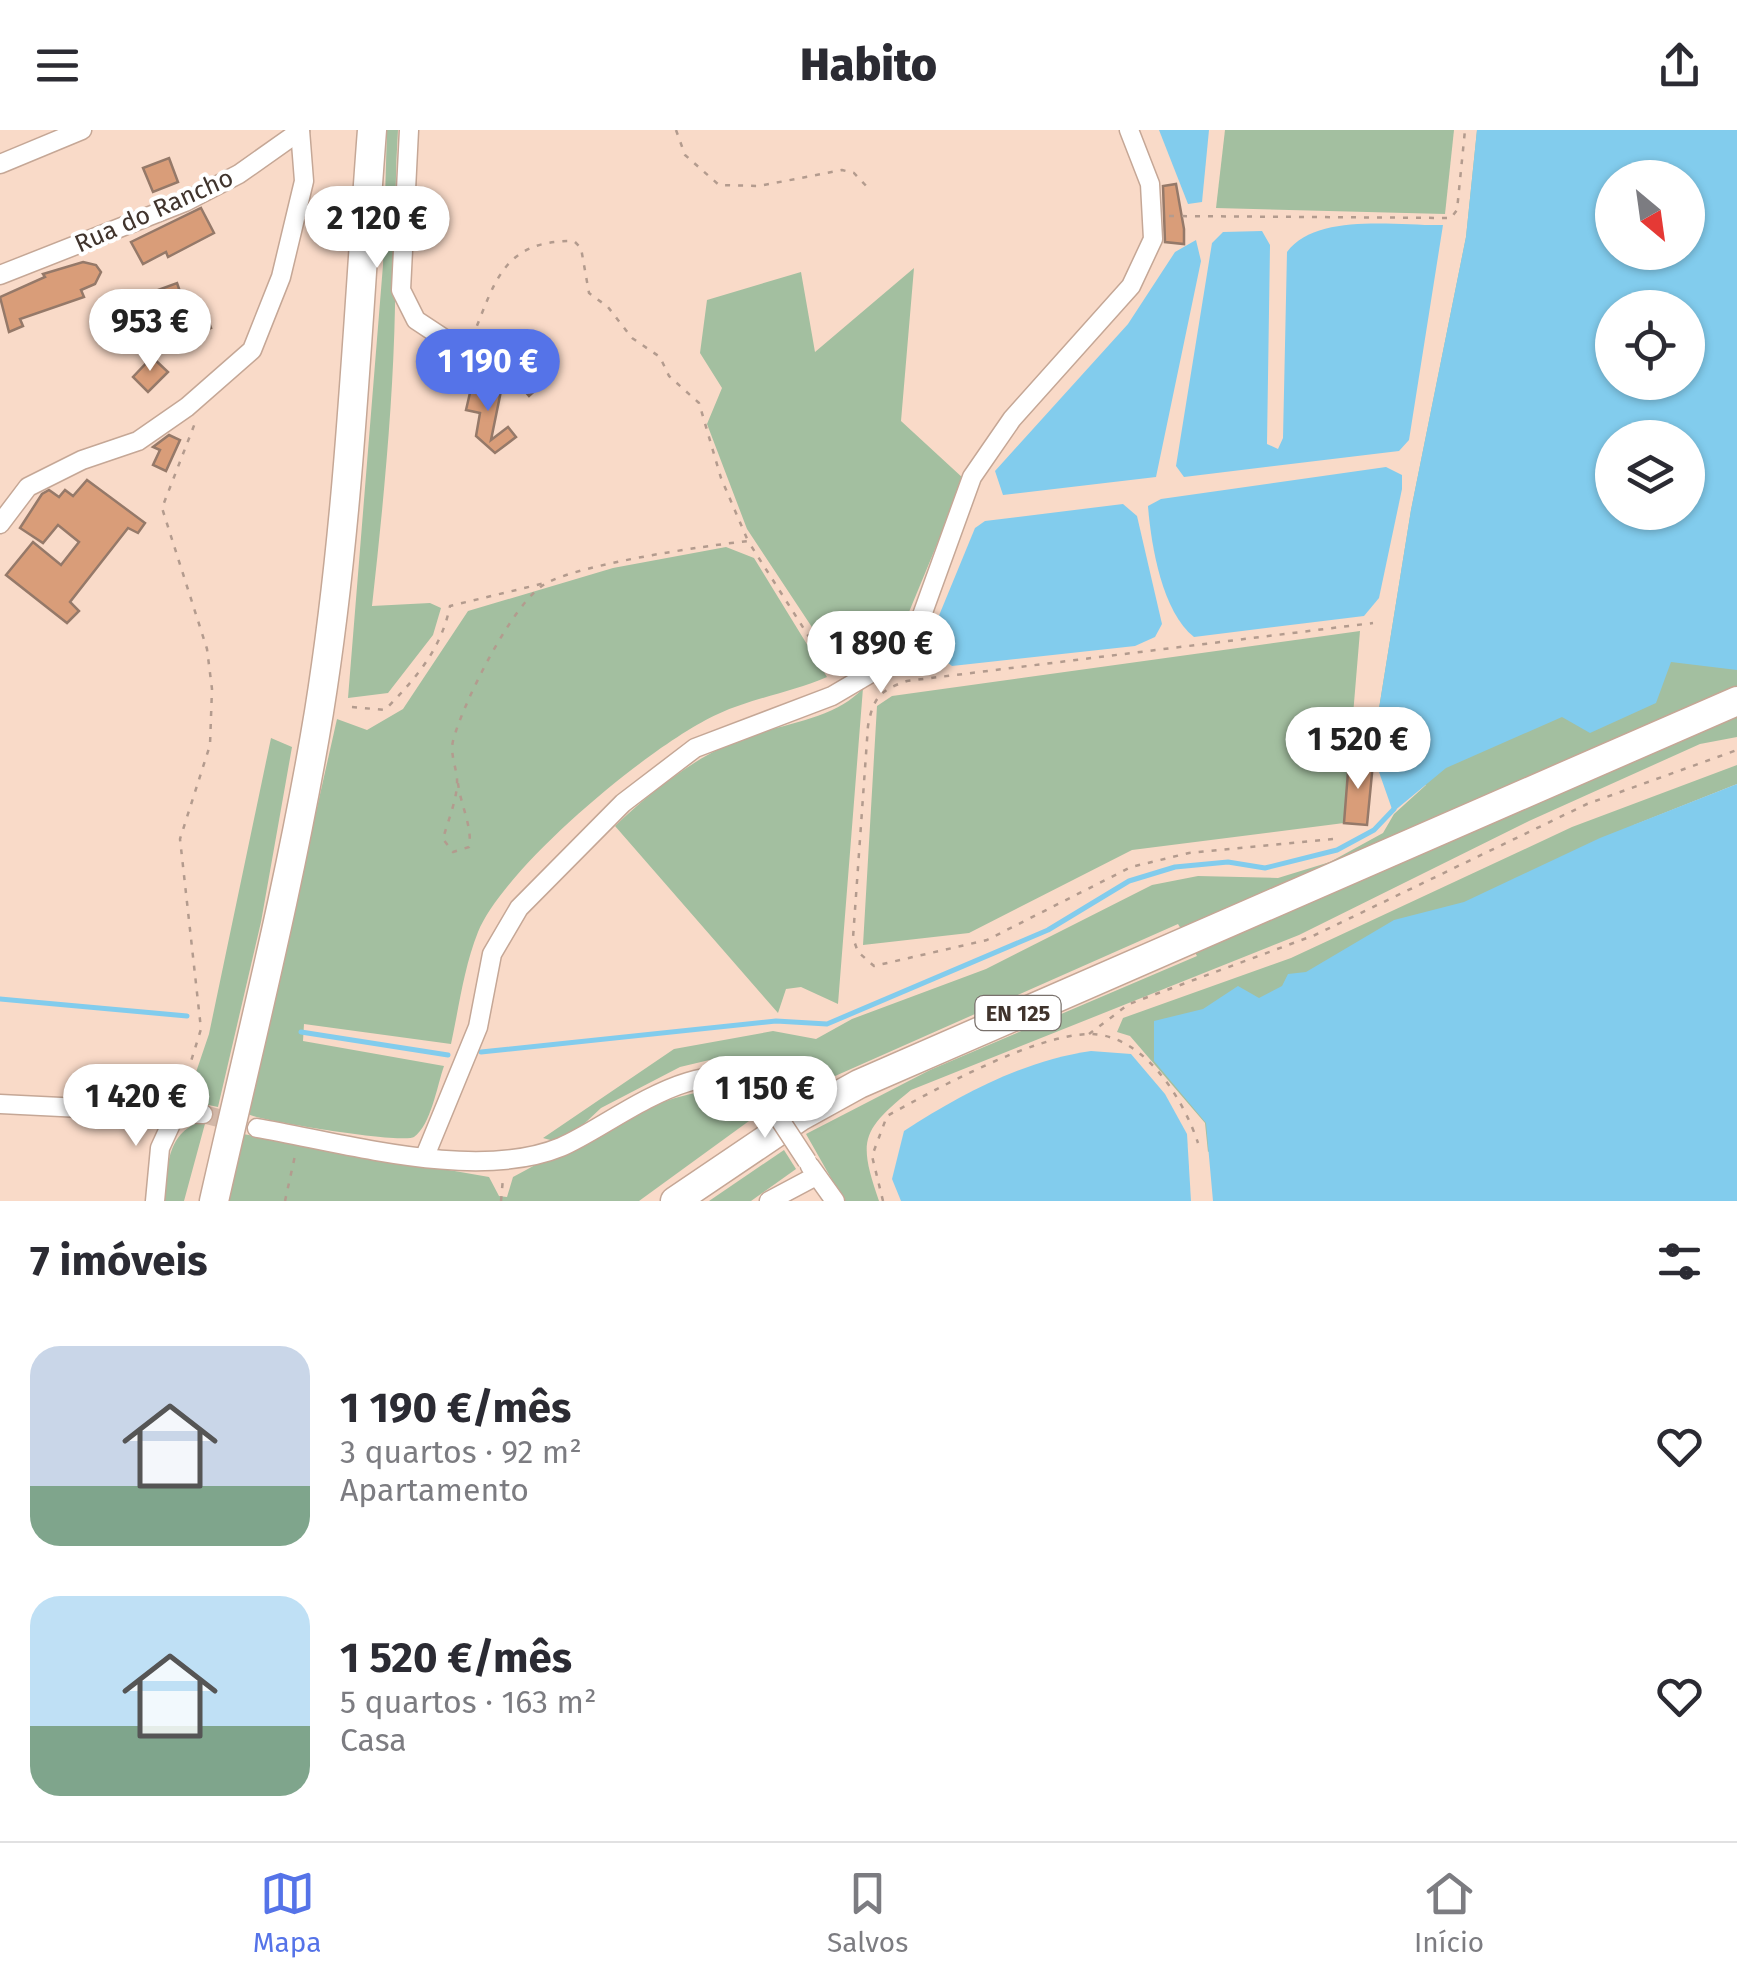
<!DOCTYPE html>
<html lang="pt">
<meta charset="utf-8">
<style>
:root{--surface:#fff;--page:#f2f2f3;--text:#2b2b33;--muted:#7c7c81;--line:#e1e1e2;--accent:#5573e8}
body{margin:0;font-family:"Fira Sans",sans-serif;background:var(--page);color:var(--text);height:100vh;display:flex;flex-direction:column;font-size:38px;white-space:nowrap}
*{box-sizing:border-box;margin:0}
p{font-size:32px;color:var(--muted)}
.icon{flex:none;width:55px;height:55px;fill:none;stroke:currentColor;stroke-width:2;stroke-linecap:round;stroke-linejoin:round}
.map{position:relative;height:1071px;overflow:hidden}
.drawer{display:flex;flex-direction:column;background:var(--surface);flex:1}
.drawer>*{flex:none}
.needle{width:65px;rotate:151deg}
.buttons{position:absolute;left:1595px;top:30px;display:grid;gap:20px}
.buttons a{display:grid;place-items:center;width:110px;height:110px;border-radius:50%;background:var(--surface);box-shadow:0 2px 8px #0004;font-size:50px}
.price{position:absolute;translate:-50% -85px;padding:0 22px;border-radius:35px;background:#fff;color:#222;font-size:32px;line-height:65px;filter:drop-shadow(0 2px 5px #0008)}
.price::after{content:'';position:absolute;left:50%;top:60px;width:30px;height:22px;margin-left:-15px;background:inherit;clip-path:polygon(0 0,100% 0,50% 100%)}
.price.active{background:var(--accent);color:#fff}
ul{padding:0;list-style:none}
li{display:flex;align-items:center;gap:30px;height:250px;padding:0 30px}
li span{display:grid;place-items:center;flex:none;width:280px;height:200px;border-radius:30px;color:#555}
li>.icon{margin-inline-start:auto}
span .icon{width:120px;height:120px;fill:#fffc;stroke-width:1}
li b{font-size:42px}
h2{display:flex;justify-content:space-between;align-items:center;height:120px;padding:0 30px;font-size:42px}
header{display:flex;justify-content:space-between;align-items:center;height:130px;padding:0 30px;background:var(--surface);font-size:45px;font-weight:800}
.menu{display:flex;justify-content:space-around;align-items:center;height:140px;border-top:2px solid var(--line);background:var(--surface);font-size:28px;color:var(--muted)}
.menu a{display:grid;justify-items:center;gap:5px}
.menu .active{color:var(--accent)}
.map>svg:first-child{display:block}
.green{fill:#a3bfa0;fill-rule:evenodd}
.water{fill:#82cced;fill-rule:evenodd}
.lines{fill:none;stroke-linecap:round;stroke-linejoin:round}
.stream{stroke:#82cced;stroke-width:5}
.building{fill:#d99d79;stroke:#957969;stroke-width:2.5}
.street-tunnel{stroke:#d4b9a9;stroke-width:18;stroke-dasharray:18 9;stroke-linecap:butt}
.street-casing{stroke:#c5a796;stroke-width:21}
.primary-casing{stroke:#c5a796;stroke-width:31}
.path{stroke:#b39b8e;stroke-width:2.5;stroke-dasharray:5 8;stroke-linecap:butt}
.street{stroke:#fff;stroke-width:18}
.primary{stroke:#fff;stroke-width:28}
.street-bridge-casing{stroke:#c5a796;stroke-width:21;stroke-linecap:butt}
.street-bridge{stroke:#fff;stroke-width:18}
.labels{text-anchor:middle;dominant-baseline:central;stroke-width:8;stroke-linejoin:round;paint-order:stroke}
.shield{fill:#fff;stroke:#79716c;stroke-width:2.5}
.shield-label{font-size:22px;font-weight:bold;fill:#40342d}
.street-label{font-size:25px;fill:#40342d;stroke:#fff}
</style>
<header><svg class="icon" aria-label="menu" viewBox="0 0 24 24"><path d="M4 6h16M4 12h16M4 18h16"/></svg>Habito<svg class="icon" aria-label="share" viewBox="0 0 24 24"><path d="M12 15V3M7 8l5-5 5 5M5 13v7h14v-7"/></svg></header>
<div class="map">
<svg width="1737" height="1071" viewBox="0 0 1737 1071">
<rect width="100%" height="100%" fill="#f9dac8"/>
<g class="green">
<path d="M387 0H398C394 59 396 117 395 177 393 277 383 377 372 476L430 473 441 478 433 505 388 563 348 568 383 135Z"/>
<path d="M1225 0H1454L1445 84 1216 78Z"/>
<path d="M1477 0 1612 48V252L1687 253 1737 456V607L1700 614 1529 691 1299 805 911 960C861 1001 858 1010 879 1071H844L806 1004 930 940 1197 826 1178 794 781 970 755 946 722 927 680 937 601 978 569 1008 554 1011 543 1008 674 919 773 901 816 909 852 889 986 839 1152 755 1198 746 1278 748 1330 732 1383 703 1394 684 1426 655 1372 622 1411 380 1466 107ZM1612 308H1688V382H1612Z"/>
<path d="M914 138 901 291 964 349 897 511C882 525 860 540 839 538L747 399 707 294 722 258 700 223 707 170 801 142 815 222Z"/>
<path d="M726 417 754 428 827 547C792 562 753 568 718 584 653 613 505 736 478 802 464 837 459 877 451 914L304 894 303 911 444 936C437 956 431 995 414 1007 404 1014 260 991 248 984L337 589 367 600 403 579 468 481 613 438Z"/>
<path d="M1360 501 1344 693 1132 720 969 803 863 815 877 576 892 566Z"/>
<path d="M863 558 838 874 801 857 786 859 778 883 615 696C650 663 686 634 729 614 771 594 834 592 863 558Z"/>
<path d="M271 608 292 617 261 792 218 977 194 972 192 954 209 904Z"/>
<path d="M1737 635V654L1634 695 1208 1022 1205 993 1130 906 1117 902 1123 888 1291 828 1572 697Z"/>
<path d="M734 958 760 983 639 1071H228L243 1004 489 1047 499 1066 507 1067 513 1047C583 1010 653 961 734 958Z"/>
<path d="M206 990 184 1071H163C169 1035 165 1001 206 990Z"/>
<path d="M784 1020 796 1039 751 1071H709Z"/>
</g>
<g class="water">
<path d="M1159 0H1209L1202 72 1188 74Z"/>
<path d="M1477 0H1737V540L1671 532 1656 573 1590 603 1562 587 1446 638 1393 682 1372 622 1411 380 1466 107ZM1612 48H1688V122H1612ZM1612 178H1688V252H1612ZM1612 308H1688V382H1612Z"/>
<path d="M1443 95 1409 310 1399 321 1184 347 1176 336 1212 113 1223 102 1262 101 1270 115 1267 314 1278 319 1283 308 1287 122C1316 82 1399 96 1443 95Z"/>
<path d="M1196 110 1201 131 1156 347 1003 365 995 341 1128 194 1175 122Z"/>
<path d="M1386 337 1402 345V359L1379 468 1364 486 1194 507C1162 482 1151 415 1148 376L1161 369Z"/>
<path d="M1123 374 1137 386 1162 494 1155 507 1135 516 952 536 935 523 931 505 975 398 985 391Z"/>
<path d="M1737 654V1071H1213L1206 993 1154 931V891L1203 879 1238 856 1259 868 1282 856 1288 844 1306 842 1394 790 1464 772 1600 708Z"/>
<path d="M1091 921 1131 924 1165 964 1187 1004 1191 1071H901L892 1049 904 1001C961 964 1023 931 1091 921Z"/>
</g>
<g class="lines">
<g class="stream">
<path d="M0 869 187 886"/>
<path d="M301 902 448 925"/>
<path d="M481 922 776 891 827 894 1048 800 1129 751 1175 737 1228 732 1265 738 1337 720 1374 700 1394 679"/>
</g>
</g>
<g class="building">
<path d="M169 28 178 52 153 62 143 38Z"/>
<path d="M1176 54 1184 99V114L1165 112 1163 56Z"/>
<path d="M201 78 214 103 168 127 166 122 143 134 131 112Z"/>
<path d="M83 132 96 135 101 142 95 154 81 160 84 167 20 189 23 196 9 202 0 167 45 147 43 144Z"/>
<path d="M177 153 187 182 203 176 211 198 176 210 158 160Z"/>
<path d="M152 227 168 242 148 262 133 247Z"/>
<path d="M532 229 549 248 529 266 512 246Z"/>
<path d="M473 250 502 256 491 310 508 297 516 307 495 323 476 306 480 283 466 280Z"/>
<path d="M169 305 180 310 166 341 153 335 160 320 153 317Z"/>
<path d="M87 350 145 393 138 403 128 398 70 472 79 481 67 493 6 445 33 412 61 435 79 412 58 395 43 413 20 398 42 364 49 360 59 367 65 360 73 366Z"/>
<path d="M1349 629 1373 633 1367 695 1344 693Z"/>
</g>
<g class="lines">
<path class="street-tunnel" d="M203 984 257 998"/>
<g class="street-casing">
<g id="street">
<path d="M409 0 401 160 416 190 466 223"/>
<path d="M0 34 82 0"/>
<path d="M0 145 185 72 239 44 300 1"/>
<path d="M0 394 28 357 82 330 138 311 187 277 252 220 281 147 304 51 300 0"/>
<path d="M0 974 203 984"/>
<path d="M257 998C345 1013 476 1052 561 1017 615 994 706 912 763 964"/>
<path d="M425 1026 478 897 492 824 519 778 623 673 695 618 832 566 900 526 917 499 972 347 1012 289 1131 156 1153 109 1150 54 1129 0"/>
<path d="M810 1036 835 1071"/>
<path d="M155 1071 160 1018 176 983"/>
<path d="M769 1071 816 1046"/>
</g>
</g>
<g class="primary-casing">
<g id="primary">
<path d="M214 1071C251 908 292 746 319 582 350 389 357 194 372 0"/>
<path d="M675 1071 801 986 859 954 1737 571"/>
</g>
</g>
<g class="path">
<path d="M676 0 685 25 719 55 759 56 842 40 854 43 870 60"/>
<path d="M1169 86 1451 88 1457 80 1465 0"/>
<path d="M472 208C495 153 502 110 574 111L581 118 589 163 608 177 632 208 660 227 669 246 699 273 721 348 748 411"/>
<path d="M352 577 385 580C416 548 441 520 450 476L545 453"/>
<path d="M458 653C460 673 473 698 469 717L453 722 443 709C448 690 458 668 457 649 456 636 450 624 453 611 462 575 513 472 545 454 579 434 704 416 748 411L834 546"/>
<path d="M1333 709 1189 723 1131 737 987 810 874 836 858 822 853 808 868 596C873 568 880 560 907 551L1373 493"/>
<path d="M1089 904 1129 874 1315 805 1587 674 1737 620"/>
<path d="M180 967 201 899 180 709 210 615 212 559 207 519 162 378 195 293"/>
<path d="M285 1071 296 1021"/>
<path d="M501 1071 503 1048"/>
<path d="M883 1071 872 1026 887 986C936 959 1032 906 1088 904 1143 903 1183 968 1198 1013"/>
</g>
<use href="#street" class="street"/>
<use href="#primary" class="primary"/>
<g class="street-bridge-casing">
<path id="street-bridge" d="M763 964 807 1031"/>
</g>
<use href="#street-bridge" class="street-bridge"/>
</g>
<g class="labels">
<rect class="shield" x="975.5" y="866" width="85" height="34" rx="8"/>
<g class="shield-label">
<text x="1018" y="883">EN 125</text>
</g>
<g class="street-label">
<text transform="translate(154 81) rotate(-24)">Rua do Rancho</text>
</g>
</g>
</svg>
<div class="buttons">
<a><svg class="needle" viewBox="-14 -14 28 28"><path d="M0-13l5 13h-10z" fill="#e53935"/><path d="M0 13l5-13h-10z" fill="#7c7c81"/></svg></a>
<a><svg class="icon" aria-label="locate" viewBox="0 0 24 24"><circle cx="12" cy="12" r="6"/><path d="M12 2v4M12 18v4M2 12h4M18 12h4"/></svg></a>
<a><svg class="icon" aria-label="layers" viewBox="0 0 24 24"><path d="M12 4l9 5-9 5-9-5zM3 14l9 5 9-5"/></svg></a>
</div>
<b class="price" style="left:377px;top:141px">2 120 €</b>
<b class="price" style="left:150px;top:244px">953 €</b>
<b class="price active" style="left:488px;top:284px">1 190 €</b>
<b class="price" style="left:881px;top:566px">1 890 €</b>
<b class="price" style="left:1358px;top:662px">1 520 €</b>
<b class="price" style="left:765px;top:1011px">1 150 €</b>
<b class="price" style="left:136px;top:1019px">1 420 €</b>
</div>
<section class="drawer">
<h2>7 imóveis<svg class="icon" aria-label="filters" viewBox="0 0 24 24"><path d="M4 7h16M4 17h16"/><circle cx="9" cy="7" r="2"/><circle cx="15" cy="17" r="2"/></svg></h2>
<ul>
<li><span style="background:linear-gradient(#c9d6e8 70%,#7fa58c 0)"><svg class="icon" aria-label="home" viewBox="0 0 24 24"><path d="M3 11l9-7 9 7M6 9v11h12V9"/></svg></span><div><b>1 190 €/mês</b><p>3 quartos · 92 m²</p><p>Apartamento</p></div><svg class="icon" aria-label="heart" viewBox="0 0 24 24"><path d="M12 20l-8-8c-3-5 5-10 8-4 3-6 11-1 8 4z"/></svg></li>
<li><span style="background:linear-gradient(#bfe0f5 65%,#7fa58c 0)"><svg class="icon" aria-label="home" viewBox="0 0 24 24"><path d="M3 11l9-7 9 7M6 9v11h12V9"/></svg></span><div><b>1 520 €/mês</b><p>5 quartos · 163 m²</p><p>Casa</p></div><svg class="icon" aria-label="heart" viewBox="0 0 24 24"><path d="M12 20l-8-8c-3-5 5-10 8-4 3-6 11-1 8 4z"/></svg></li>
</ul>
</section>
<nav class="menu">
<a class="active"><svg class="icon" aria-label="map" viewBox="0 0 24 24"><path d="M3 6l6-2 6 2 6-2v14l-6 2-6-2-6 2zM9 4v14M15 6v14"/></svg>Mapa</a>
<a><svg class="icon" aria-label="saved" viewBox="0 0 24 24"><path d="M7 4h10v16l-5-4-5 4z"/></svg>Salvos</a>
<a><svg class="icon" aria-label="home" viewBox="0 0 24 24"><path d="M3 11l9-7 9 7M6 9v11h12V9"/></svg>Início</a>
</nav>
